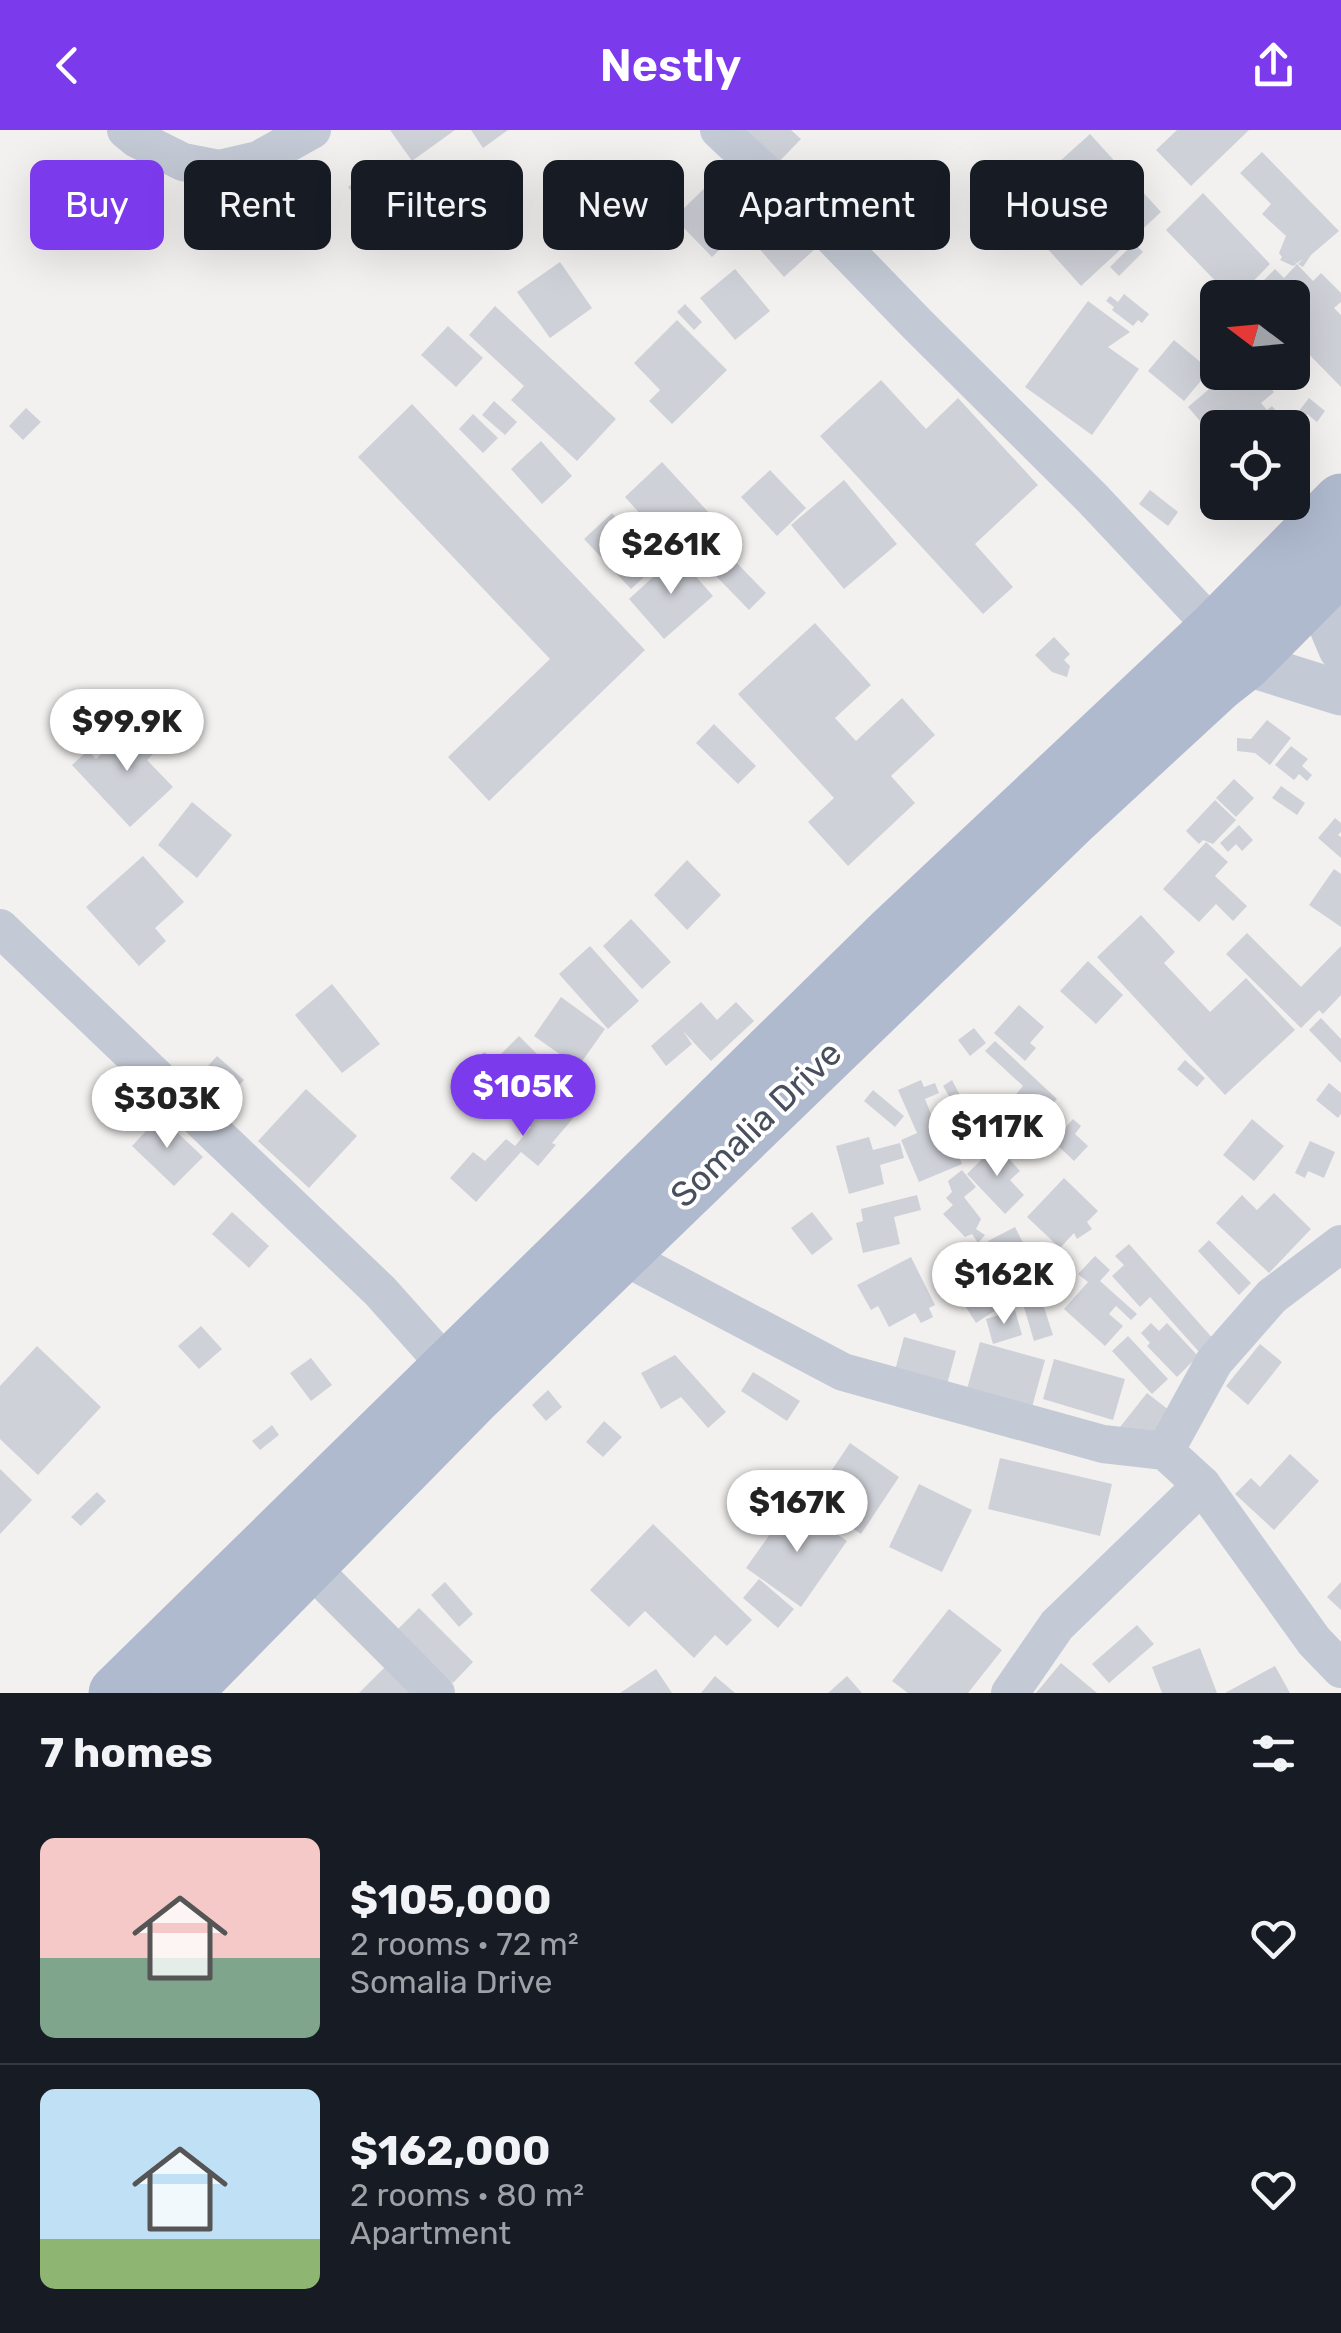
<!DOCTYPE html>
<meta charset="utf-8">
<style>
:root{--surface:#171b24;--page:#20242c;--text:#f1f3f6;--muted:#9ea1a6;--line:#363941;--accent:#7c3aed}
body{margin:0;font-family:Rubik,sans-serif;background:var(--page);color:var(--text);height:100vh;display:flex;flex-direction:column;font-size:38px;white-space:nowrap}
*{box-sizing:border-box;margin:0}
p{font-size:32px;color:var(--muted)}
.icon{flex:none;width:55px;height:55px;fill:none;stroke:currentColor;stroke-width:2;stroke-linecap:round;stroke-linejoin:round}
.map{position:relative;height:1563px;overflow:hidden}
.panel{display:flex;flex-direction:column;background:var(--surface);flex:1}
.panel>*{flex:none}
.top-card{position:absolute;left:30px;top:30px;width:1282px;height:90px;display:flex;gap:20px}
.needle{width:65px;rotate:286deg}
.buttons{position:absolute;left:1200px;top:150px;display:grid;gap:20px}
.buttons a{display:grid;place-items:center;width:110px;height:110px;border-radius:15px;background:var(--surface);box-shadow:0 10px 40px #0002;font-size:50px}
.price{position:absolute;translate:-50% -85px;padding:0 22px;border-radius:35px;background:#fff;color:#222;font-size:32px;line-height:65px;filter:drop-shadow(0 2px 5px #0008)}
.price::after{content:'';position:absolute;left:50%;top:60px;width:30px;height:22px;margin-left:-15px;background:inherit;clip-path:polygon(0 0,100% 0,50% 100%)}
.price.on{background:var(--accent);color:#fff}
ul{padding:0;list-style:none}
li{display:flex;align-items:center;gap:30px;height:250px;padding:0 40px}
li+li{border-top:2px solid var(--line)}
li span{display:grid;place-items:center;flex:none;width:280px;height:200px;border-radius:15px;color:#555}
li>.icon{margin-inline-start:auto}
span .icon{width:120px;height:120px;fill:#fffc;stroke-width:1}
li b{font-size:42px}
h2{display:flex;justify-content:space-between;align-items:center;height:120px;padding:0 40px;font-size:42px}
.chip{padding:0 35px;border-radius:15px;background:var(--surface);box-shadow:0 10px 40px #0002;font-size:35px;line-height:90px}
.chip.on{background:var(--accent);color:#fff}
header{display:flex;justify-content:space-between;align-items:center;height:130px;padding:0 40px;background:var(--accent);color:#fff;font-size:45px;font-weight:600}
.map>svg:first-child{display:block}
.building{fill:#cfd1d8}
.lines{fill:none;stroke-linecap:round;stroke-linejoin:round}
.minor{stroke:#c4cad5;stroke-width:38}
.tertiary{stroke:#c4cad5;stroke-width:45}
.primary{stroke:#b0bacf;stroke-width:55}
.labels{text-anchor:middle;dominant-baseline:central;stroke-width:8;stroke-linejoin:round;paint-order:stroke}
.street-label{font-size:35px;fill:#484f5e;stroke:#fff}
</style>
<header><svg class="icon" aria-label="back" viewBox="0 0 24 24"><path d="M15 5l-7 7 7 7"/></svg>Nestly<svg class="icon" aria-label="share" viewBox="0 0 24 24"><path d="M12 15V3M7 8l5-5 5 5M5 13v7h14v-7"/></svg></header>
<div class="map">
<svg width="1341" height="1563" viewBox="0 0 1341 1563">
<rect width="100%" height="100%" fill="#f3f1f0"/>
<g class="building">
<path d="M390 0H455L412 31Z"/>
<path d="M471 0H508L483 18Z"/>
<path d="M730 0H791L801 9 771 40Z"/>
<path d="M1177 0H1249L1191 56 1156 20Z"/>
<path d="M1090 4 1161 82 1081 156 1046 117 1066 99 1029 59Z"/>
<path d="M1262 22 1339 101 1311 125 1303 137 1298 134 1303 129 1297 133 1294 131 1297 134 1293 136 1280 130 1282 127 1279 123 1286 106 1262 84 1271 74 1240 43Z"/>
<path d="M727 36 765 76 712 127 674 88Z"/>
<path d="M372 38 403 76 369 104 353 84 363 76 348 57Z"/>
<path d="M1203 63 1270 134 1237 168H1232L1166 100Z"/>
<path d="M779 96 793 113 802 104 815 119 784 147 756 115Z"/>
<path d="M1134 113 1143 122 1119 146 1110 137Z"/>
<path d="M560 132 592 178 550 208 517 162Z"/>
<path d="M1297 134 1313 151 1321 143 1341 163V172L1334 178 1341 185V257L1292 207V168H1266L1270 164 1260 154 1275 139 1284 148Z"/>
<path d="M735 139 770 181 735 210 700 168Z"/>
<path d="M1124 164 1149 184 1142 193 1138 190 1133 196 1112 180 1114 177 1106 171 1110 166 1118 172Z"/>
<path d="M1088 171 1130 202 1108 217 1139 239 1092 305 1025 257Z"/>
<path d="M685 174 702 192 694 200 677 182Z"/>
<path d="M495 176 616 289 577 331 511 270 524 256 469 205Z"/>
<path d="M677 190 727 240 672 294 649 271 660 260 634 233Z"/>
<path d="M448 196 483 228 456 257 421 225Z"/>
<path d="M1174 210 1210 240 1184 271 1148 241Z"/>
<path d="M1229 242H1257L1274 262 1261 273 1267 280 1272 276 1287 294 1283 298H1218V312L1188 277Z"/>
<path d="M881 250 926 299 958 268 1038 355 975 414 1013 457 983 484 820 306Z"/>
<path d="M1309 268 1325 281 1317 292 1307 284 1298 295 1292 290Z"/>
<path d="M494 271 517 292 505 305 482 285Z"/>
<path d="M412 274 645 520 489 671 448 627 550 529 358 327Z"/>
<path d="M26 278 41 292 23 310 9 296Z"/>
<path d="M473 284 498 308 483 323 459 299Z"/>
<path d="M541 311 572 346 542 374 511 339Z"/>
<path d="M662 332 711 385 631 459 584 409 612 383 627 400 642 386 625 367Z"/>
<path d="M770 340 806 378 777 406 741 367Z"/>
<path d="M844 350 897 414 844 459 791 395Z"/>
<path d="M1150 360 1178 382 1168 396 1139 374Z"/>
<path d="M677 425 713 466 664 509 629 469Z"/>
<path d="M732 428 766 463 749 480 715 445Z"/>
<path d="M815 493 871 555 835 588 856 611 902 568 935 605 891 646 915 673 848 736 808 692 834 668 738 564Z"/>
<path d="M1054 507 1070 524 1064 530 1070 536 1067 547 1052 542 1035 525Z"/>
<path d="M137 589 162 615 147 630 173 657 130 697 72 635 88 620 96 629Z"/>
<path d="M1267 590 1291 608 1270 635 1255 623 1237 621V608L1251 609Z"/>
<path d="M714 594 756 636 738 654 696 613Z"/>
<path d="M1291 616 1308 629 1302 636 1312 645 1307 651 1299 644 1294 650 1275 635Z"/>
<path d="M1234 649 1254 668 1236 687 1216 668Z"/>
<path d="M1281 656 1305 673 1297 685 1272 668Z"/>
<path d="M1215 670 1236 690 1213 714 1203 710 1199 714 1186 701Z"/>
<path d="M192 672 232 705 197 748 158 715Z"/>
<path d="M1335 688 1341 693V702L1338 705 1341 707V728L1318 708Z"/>
<path d="M1239 695 1253 710 1242 721 1236 714 1228 722 1220 713Z"/>
<path d="M1206 712 1228 732 1215 746 1247 776 1233 791 1216 774 1199 792 1163 759Z"/>
<path d="M143 726 184 772 155 798 166 811 139 836 86 777Z"/>
<path d="M687 730 721 765 687 800 654 765Z"/>
<path d="M1334 739 1341 744V797L1309 775Z"/>
<path d="M1141 785 1175 822 1164 833 1210 882 1246 848 1295 900 1225 965 1097 827Z"/>
<path d="M631 789 671 832 642 859 603 816Z"/>
<path d="M1247 803 1301 857 1341 816V865L1323 884 1319 880 1301 898 1226 824Z"/>
<path d="M590 816 639 871 608 899 559 844Z"/>
<path d="M1088 831 1123 865 1096 894 1060 861Z"/>
<path d="M332 854 380 914 342 943 295 885Z"/>
<path d="M561 867 605 899 578 937 534 906Z"/>
<path d="M701 872 717 890 736 872 754 891 711 931 683 901 692 914 666 936 651 916Z"/>
<path d="M1019 875 1044 897 1030 913 1036 918 1025 931 994 903Z"/>
<path d="M1321 888 1341 909V933L1309 900Z"/>
<path d="M974 898 986 913 970 926 958 910Z"/>
<path d="M519 906 556 943 529 970 517 957 486 988 453 954 484 922 496 929Z"/>
<path d="M995 911 1057 969 1037 991 1012 969 1023 956 985 921Z"/>
<path d="M217 926 244 950 224 972 198 947Z"/>
<path d="M1185 930 1205 948 1197 957 1177 939Z"/>
<path d="M554 946 586 973 552 1013 556 1015 538 1036 521 1022 476 1072 450 1048 473 1022 485 1031 506 1009 515 1016 531 997 519 987Z"/>
<path d="M921 950 924 957 935 953 939 963 925 969 935 994 946 989 952 1002 959 999 966 1014 956 1019 962 1034 919 1052 901 1010 917 1003 898 960Z"/>
<path d="M952 950 963 971 955 976 943 956Z"/>
<path d="M1329 953 1341 963V984L1338 988 1316 970Z"/>
<path d="M306 959 357 1006 309 1058 258 1011Z"/>
<path d="M873 960 904 986 895 997 864 971Z"/>
<path d="M160 986 203 1027 174 1056 132 1016Z"/>
<path d="M1073 989 1081 996 1075 1004 1088 1016 1074 1031 1053 1011Z"/>
<path d="M1252 989 1284 1016 1254 1051 1223 1025Z"/>
<path d="M869 1007 873 1020 900 1013 904 1028 880 1035 884 1054 849 1064 836 1016Z"/>
<path d="M1310 1011 1335 1022 1324 1048 1308 1041 1305 1048 1295 1043Z"/>
<path d="M996 1015 1020 1041 1010 1050 1024 1065 1005 1084 967 1044Z"/>
<path d="M962 1040 976 1057 964 1067 981 1089 976 1099 985 1105 978 1113 972 1104 965 1107 943 1084 953 1075 946 1068 952 1062 948 1051Z"/>
<path d="M1064 1048 1098 1081 1087 1092 1092 1099 1077 1109 1074 1103 1060 1118 1027 1087Z"/>
<path d="M1274 1063 1311 1099 1269 1143 1216 1093 1242 1065 1257 1080Z"/>
<path d="M917 1065 921 1080 894 1087 900 1114 863 1123 856 1093 863 1091 861 1079Z"/>
<path d="M232 1082 269 1116 249 1138 212 1104Z"/>
<path d="M812 1082 833 1109 812 1125 791 1098Z"/>
<path d="M1015 1097 1030 1126 1003 1140 988 1111Z"/>
<path d="M1209 1110 1251 1153 1239 1165 1198 1121Z"/>
<path d="M1129 1114 1215 1211 1200 1223 1150 1167 1140 1177 1112 1146 1124 1135 1115 1126Z"/>
<path d="M982 1124 1011 1170 976 1193 960 1168 971 1161 958 1139Z"/>
<path d="M1095 1126 1110 1140 1100 1151 1137 1184 1131 1190 1116 1176 1109 1184 1123 1196 1105 1216 1064 1179 1088 1152 1078 1144Z"/>
<path d="M911 1127 935 1175 929 1178 933 1187 921 1193 915 1183 889 1197 878 1176 871 1180 857 1155Z"/>
<path d="M1038 1131 1047 1144 1035 1153 1026 1140Z"/>
<path d="M1041 1168 1053 1205 1034 1211 1023 1174Z"/>
<path d="M1015 1180 1022 1205 993 1214 986 1189Z"/>
<path d="M1151 1193 1159 1201 1167 1193 1198 1226 1177 1247 1147 1216 1150 1213 1141 1203Z"/>
<path d="M201 1196 222 1219 199 1239 178 1216Z"/>
<path d="M1128 1206 1168 1249 1152 1264 1112 1221Z"/>
<path d="M904 1207 956 1221 946 1258 894 1244Z"/>
<path d="M980 1212 1045 1230 1029 1288 964 1270Z"/>
<path d="M1260 1214 1282 1232 1248 1275 1226 1256Z"/>
<path d="M37 1216 101 1277 38 1345 0 1309V1256Z"/>
<path d="M675 1225 726 1282 708 1298 681 1267 661 1279 641 1243Z"/>
<path d="M311 1228 332 1255 311 1271 290 1243Z"/>
<path d="M1054 1229 1125 1249 1113 1290 1043 1269Z"/>
<path d="M753 1242 800 1271 787 1291 741 1261Z"/>
<path d="M548 1260 562 1277 546 1291 532 1275Z"/>
<path d="M1147 1263 1174 1284 1148 1318 1120 1297Z"/>
<path d="M604 1291 622 1307 603 1327 586 1312Z"/>
<path d="M272 1295 279 1305 260 1320 252 1311Z"/>
<path d="M850 1313 899 1347 861 1404 811 1371Z"/>
<path d="M1290 1324 1319 1351 1274 1400 1235 1364 1251 1348 1260 1357Z"/>
<path d="M1000 1328 1112 1354 1100 1406 988 1379Z"/>
<path d="M0 1339 32 1370 0 1404Z"/>
<path d="M919 1354 972 1380 942 1442 889 1417Z"/>
<path d="M97 1362 106 1371 81 1396 71 1387Z"/>
<path d="M792 1373 847 1411 801 1477 746 1438Z"/>
<path d="M653 1394 752 1490 727 1516 715 1505 694 1528 645 1481 629 1497 590 1460Z"/>
<path d="M759 1449 794 1479 778 1498 743 1468Z"/>
<path d="M445 1452 473 1484 459 1497 431 1465Z"/>
<path d="M1341 1452V1480L1327 1467Z"/>
<path d="M419 1478 473 1532 453 1553 398 1499Z"/>
<path d="M949 1479 1002 1520 968 1563H908L892 1551Z"/>
<path d="M1137 1495 1154 1514 1109 1553 1092 1534Z"/>
<path d="M1200 1518 1217 1563H1162L1152 1537Z"/>
<path d="M394 1528 428 1563H359Z"/>
<path d="M1061 1533 1097 1563H1036Z"/>
<path d="M1275 1536 1290 1563H1225Z"/>
<path d="M656 1539 672 1563H620Z"/>
<path d="M715 1546 735 1563H701Z"/>
<path d="M847 1546 862 1563H828Z"/>
</g>
<g class="lines">
<g class="minor">
<path d="M126 0 137 9 183 32 219 39 258 30 312 0"/>
<path d="M719 0 828 102 917 194 1092 368 1215 499"/>
<path d="M0 798 380 1161 463 1254"/>
<path d="M621 1125 843 1242 1103 1314 1165 1321 1202 1355 1314 1511 1341 1539"/>
<path d="M1165 1321 1214 1232 1272 1166 1341 1114"/>
<path d="M308 1435 436 1563"/>
<path d="M1010 1563 1057 1495 1202 1355"/>
</g>
<g class="tertiary">
<path d="M1300 436 1316 460 1341 519"/>
<path d="M1226 512 1245 533 1341 563"/>
</g>
<g class="primary">
<path d="M116 1563 892 803 1215 499 1341 371"/>
<path d="M183 1563 474 1267 1074 687 1217 555 1245 533 1341 436"/>
</g>
</g>
<g class="labels">
<g class="street-label">
<text transform="translate(756 994) rotate(-44)">Somalia Drive</text>
</g>
</g>
</svg>
<div class="buttons">
<a><svg class="needle" viewBox="-14 -14 28 28"><path d="M0-13l5 13h-10z" fill="#e53935"/><path d="M0 13l5-13h-10z" fill="#9ea1a6"/></svg></a>
<a><svg class="icon" aria-label="locate" viewBox="0 0 24 24"><circle cx="12" cy="12" r="6"/><path d="M12 2v4M12 18v4M2 12h4M18 12h4"/></svg></a>
</div>
<b class="price" style="left:671px;top:467px">$261K</b>
<b class="price" style="left:127px;top:644px">$99.9K</b>
<b class="price on" style="left:523px;top:1009px">$105K</b>
<b class="price" style="left:167px;top:1021px">$303K</b>
<b class="price" style="left:997px;top:1049px">$117K</b>
<b class="price" style="left:1004px;top:1197px">$162K</b>
<b class="price" style="left:797px;top:1425px">$167K</b>
<div class="top-card">
<a class="chip on">Buy</a>
<a class="chip">Rent</a>
<a class="chip">Filters</a>
<a class="chip">New</a>
<a class="chip">Apartment</a>
<a class="chip">House</a>
</div>
</div>
<section class="panel">
<h2>7 homes<svg class="icon" aria-label="filters" viewBox="0 0 24 24"><path d="M4 7h16M4 17h16"/><circle cx="9" cy="7" r="2"/><circle cx="15" cy="17" r="2"/></svg></h2>
<ul>
<li><span style="background:linear-gradient(#f6c9c9 60%,#7fa58c 0)"><svg class="icon" aria-label="home" viewBox="0 0 24 24"><path d="M3 11l9-7 9 7M6 9v11h12V9"/></svg></span><div><b>$105,000</b><p>2 rooms · 72 m²</p><p>Somalia Drive</p></div><svg class="icon" aria-label="heart" viewBox="0 0 24 24"><path d="M12 20l-8-8c-3-5 5-10 8-4 3-6 11-1 8 4z"/></svg></li>
<li><span style="background:linear-gradient(#bfe0f5 75%,#8fb573 0)"><svg class="icon" aria-label="home" viewBox="0 0 24 24"><path d="M3 11l9-7 9 7M6 9v11h12V9"/></svg></span><div><b>$162,000</b><p>2 rooms · 80 m²</p><p>Apartment</p></div><svg class="icon" aria-label="heart" viewBox="0 0 24 24"><path d="M12 20l-8-8c-3-5 5-10 8-4 3-6 11-1 8 4z"/></svg></li>
</ul>
</section>
